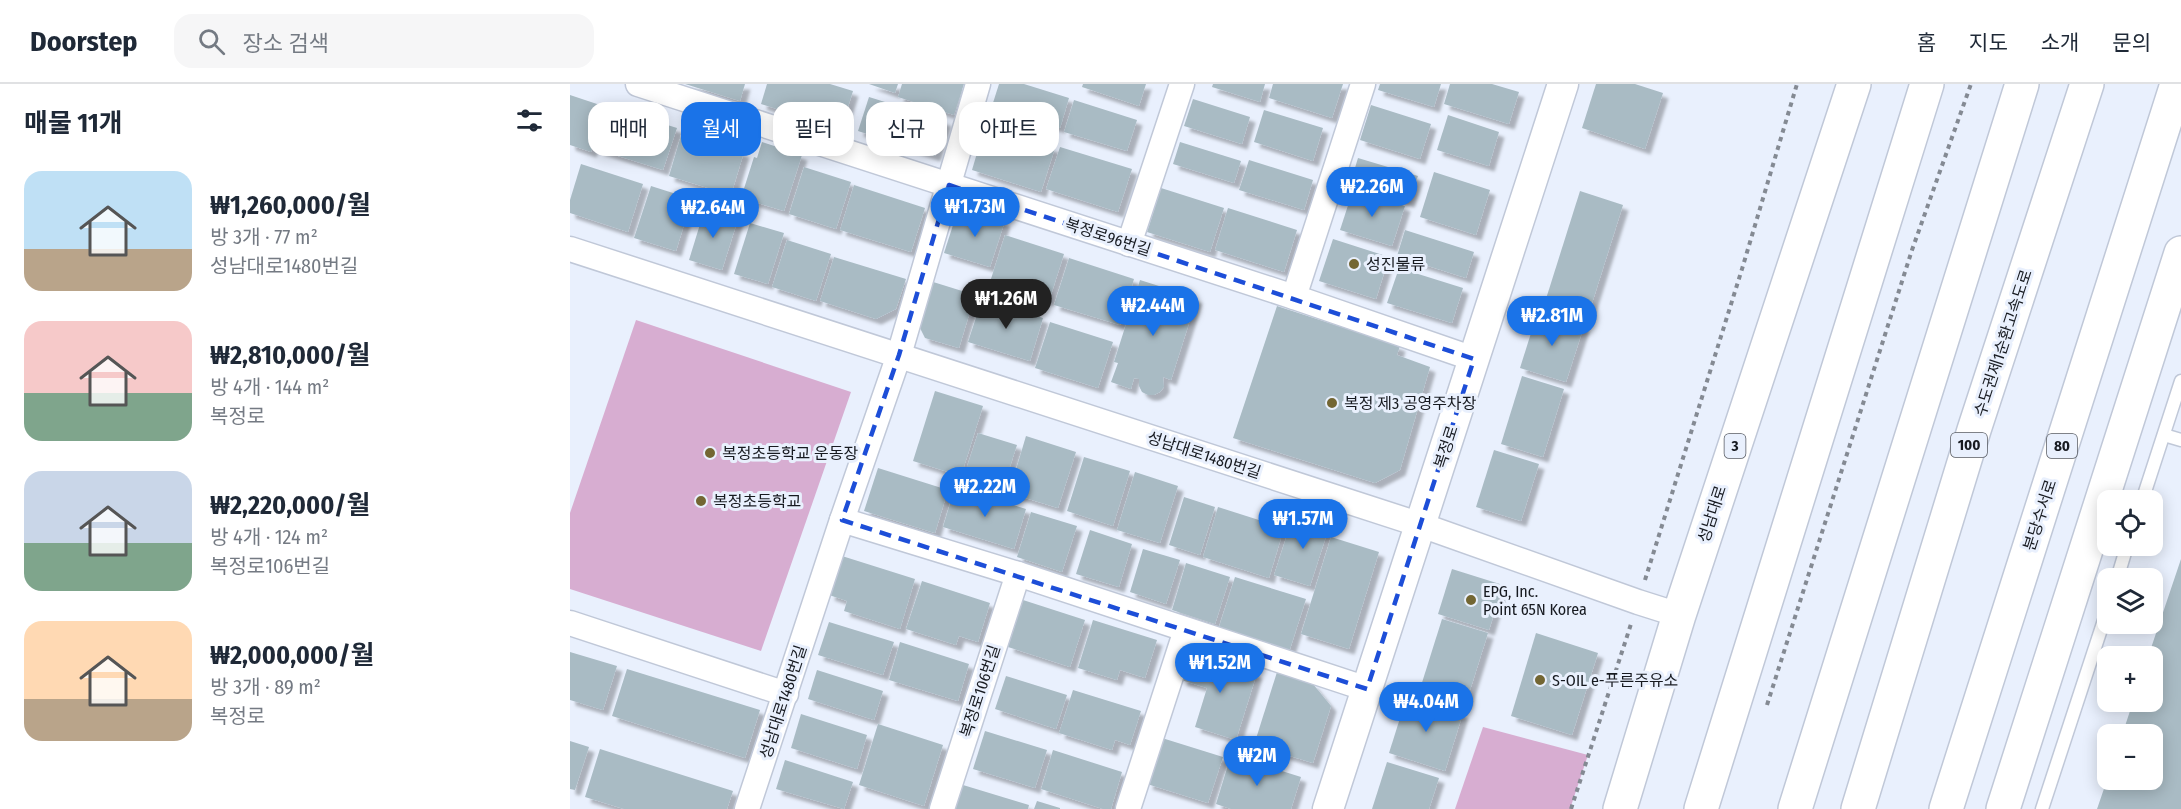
<!DOCTYPE html>
<html lang="ko">
<meta charset="utf-8">
<style>
:root{--surface:#fff;--page:#f6f6f7;--text:#1f2937;--muted:#747a83;--line:#e0e1e3;--accent:#1a73e8}
body{margin:0;font-family:"Fira Sans Condensed","Noto Sans KR",sans-serif;background:var(--page);color:var(--text);height:100vh;display:flex;flex-direction:column;font-size:22px;white-space:nowrap}
*{box-sizing:border-box;margin:0}
p{font-size:20px;color:var(--muted)}
.icon{flex:none;width:33px;height:33px;fill:none;stroke:currentColor;stroke-width:2;stroke-linecap:round;stroke-linejoin:round}
.map{position:relative;flex:1;overflow:hidden}
.details{display:flex;flex-direction:column;background:var(--surface);width:570px}
.details>*{flex:none}
.guide{position:absolute;left:18px;top:18px;width:570px;height:54px;display:flex;gap:12px}
.buttons{position:absolute;left:1527px;top:406px;display:grid;gap:12px}
.buttons a{display:grid;place-items:center;width:66px;height:66px;border-radius:12px;background:var(--surface);box-shadow:0 3px 15px #0003;font-size:30px}
.price{position:absolute;translate:-50% -51px;padding:0 14px;border-radius:21px;background:var(--accent);color:#fff;font-size:20px;line-height:39px;filter:drop-shadow(0 2px 3px #0008)}
.price::after{content:'';position:absolute;left:50%;top:36px;width:18px;height:14px;margin-left:-9px;background:inherit;clip-path:polygon(0 0,100% 0,50% 100%)}
.price.selected{background:#222;color:#fff}
ul{padding:0;list-style:none}
li{display:flex;align-items:center;gap:18px;height:150px;padding:0 24px}
li span{display:grid;place-items:center;flex:none;width:168px;height:120px;border-radius:18px;color:#555}
li>.icon{margin-inline-start:auto}
span .icon{width:72px;height:72px;fill:#fffc;stroke-width:1}
li b{font-size:26px}
h2{display:flex;justify-content:space-between;align-items:center;height:72px;padding:0 24px;font-size:26px}
.pill{padding:0 21px;border-radius:18px;background:var(--surface);box-shadow:0 3px 15px #0003;font-size:21px;line-height:54px}
.pill.selected{background:var(--accent);color:#fff}
header{display:flex;align-items:center;gap:36px;box-sizing:border-box;height:84px;padding:0 30px;background:var(--surface);border-bottom:2px solid var(--line)}
header strong{font-size:28px}
nav{display:flex;gap:33px;margin-inline-start:auto;font-size:21px}
.search{width:420px;height:54px;background:var(--page);display:flex;align-items:center;gap:15px;box-sizing:border-box;padding:0 21px;border-radius:18px;color:var(--muted);font-size:22px}
main{display:flex;flex:1;min-height:0}
.map>svg:first-child{display:block}
.green{fill:#d7add1}
.building{fill:#a9bbc4;filter:url(#shadow)}
.lines{fill:none;stroke-linecap:round;stroke-linejoin:round}
.service-casing{stroke:#c0c8d8;stroke-width:15}
.minor-casing{stroke:#c0c8d8;stroke-width:27}
.tertiary-casing{stroke:#c0c8d8;stroke-width:33}
.primary-casing{stroke:#c0c8d8;stroke-width:36}
.trunk-casing{stroke:#c0c8d8;stroke-width:36}
.motorway-casing{stroke:#c0c8d8;stroke-width:36}
.path{stroke:#848a93;stroke-width:4;stroke-dasharray:4.5 4.5;stroke-linecap:butt}
.service{stroke:#fff;stroke-width:12}
.minor{stroke:#fff;stroke-width:24}
.tertiary{stroke:#fff;stroke-width:30}
.primary{stroke:#fff;stroke-width:33}
.trunk{stroke:#fff;stroke-width:33}
.motorway{stroke:#fff;stroke-width:33}
.marked{fill:none;stroke:#1d4ed8;stroke-width:4.5;stroke-dasharray:12 8;stroke-linejoin:round}
.poi-dot{fill:#736633;stroke:#e9f0fd;stroke-width:2}
.labels{text-anchor:middle;dominant-baseline:central;stroke-width:6;stroke-linejoin:round;paint-order:stroke}
.shield{fill:#e9f0fd;stroke:#565a62;stroke-width:1.5}
.shield-label{font-size:15px;font-weight:bold;fill:#171a20}
.street-label{font-size:16px;fill:#171a20;stroke:#e9f0fd}
.poi-label{font-size:16px;fill:#171a20;stroke:#e9f0fd;text-anchor:start}
</style>
<header>
<strong>Doorstep</strong>
<div class="search"><svg class="icon" aria-label="search" viewBox="0 0 24 24"><circle cx="10" cy="10" r="6"/><path d="M15 15l6 6"/></svg>장소 검색</div>
<nav><a>홈</a><a>지도</a><a>소개</a><a>문의</a></nav>
</header>
<main>
<section class="details">
<h2>매물 11개<svg class="icon" aria-label="filters" viewBox="0 0 24 24"><path d="M4 7h16M4 17h16"/><circle cx="9" cy="7" r="2"/><circle cx="15" cy="17" r="2"/></svg></h2>
<ul>
<li><span style="background:linear-gradient(#bfe0f5 65%,#b9a48a 0)"><svg class="icon" aria-label="home" viewBox="0 0 24 24"><path d="M3 11l9-7 9 7M6 9v11h12V9"/></svg></span><div><b>₩1,260,000/월</b><p>방 3개 · 77 m²</p><p>성남대로1480번길</p></div></li>
<li><span style="background:linear-gradient(#f6c9c9 60%,#7fa58c 0)"><svg class="icon" aria-label="home" viewBox="0 0 24 24"><path d="M3 11l9-7 9 7M6 9v11h12V9"/></svg></span><div><b>₩2,810,000/월</b><p>방 4개 · 144 m²</p><p>복정로</p></div></li>
<li><span style="background:linear-gradient(#c9d6e8 60%,#7fa58c 0)"><svg class="icon" aria-label="home" viewBox="0 0 24 24"><path d="M3 11l9-7 9 7M6 9v11h12V9"/></svg></span><div><b>₩2,220,000/월</b><p>방 4개 · 124 m²</p><p>복정로106번길</p></div></li>
<li><span style="background:linear-gradient(#ffd9b3 65%,#b9a48a 0)"><svg class="icon" aria-label="home" viewBox="0 0 24 24"><path d="M3 11l9-7 9 7M6 9v11h12V9"/></svg></span><div><b>₩2,000,000/월</b><p>방 3개 · 89 m²</p><p>복정로</p></div></li>
</ul>
</section>
<div class="map">
<svg width="1611" height="725" viewBox="0 0 1611 725">
<defs>
<filter id="shadow"><feDropShadow dx="5.5" dy="5.5" stdDeviation="1.5" flood-color="#0004"/></filter>
</defs>
<rect width="100%" height="100%" fill="#e9f0fd"/>
<g class="green">
<path d="M66 236 281 308 191 567 0 505V429Z"/>
<path d="M913 643 1018 671 1000 725H885Z"/>
</g>
<g class="building">
<path d="M115 0H175L170 17Z"/>
<path d="M197 0H260L283 7 271 45 191 20Z"/>
<path d="M299 0H328L325 9Z"/>
<path d="M332 0H394L384 31 328 13Z"/>
<path d="M429 0H454L499 14 490 44 422 22Z"/>
<path d="M513 0H576L569 22 512 3Z"/>
<path d="M643 0H695L690 18 642 3Z"/>
<path d="M703 0H773L762 34 699 14Z"/>
<path d="M810 0H871L864 23 808 6Z"/>
<path d="M880 0H922L949 8 939 40 874 20Z"/>
<path d="M1026 0H1065L1093 9 1075 65 1012 44Z"/>
<path d="M0 11 36 23 21 68 0 61Z"/>
<path d="M299 13 376 37 365 72 288 47Z"/>
<path d="M623 15 680 33 672 60 614 42Z"/>
<path d="M504 16 567 36 557 67 494 48Z"/>
<path d="M801 21 861 40 850 75 790 56Z"/>
<path d="M43 24 107 44 93 86 29 66Z"/>
<path d="M694 26 753 44 743 77 684 58Z"/>
<path d="M878 31 929 48 919 82 867 66Z"/>
<path d="M415 42 485 64 471 108 402 86Z"/>
<path d="M112 48 174 68 161 111 99 92Z"/>
<path d="M192 58 232 71 214 127 171 114 184 73 187 74Z"/>
<path d="M610 58 671 77 664 99 603 80Z"/>
<path d="M490 63 562 85 548 128 476 105Z"/>
<path d="M788 74 848 92 839 118 780 100Z"/>
<path d="M679 76 743 96 734 126 669 106Z"/>
<path d="M11 80 73 100 58 148 0 129V116Z"/>
<path d="M234 83 281 98 266 145 219 130Z"/>
<path d="M864 88 920 106 906 151 850 133Z"/>
<path d="M284 101 355 124 341 168 270 146Z"/>
<path d="M81 102 122 115 106 167 64 154Z"/>
<path d="M591 104 654 124 640 168 577 148Z"/>
<path d="M783 106 835 122 822 162 770 146Z"/>
<path d="M1010 107 1053 121 1018 232 975 218Z"/>
<path d="M135 124 168 135 152 186 119 176Z"/>
<path d="M658 124 727 146 714 188 645 166Z"/>
<path d="M406 127 435 137 420 183 374 169 384 138Z"/>
<path d="M180 139 214 149 198 200 164 190Z"/>
<path d="M835 146 904 168 896 194 827 172Z"/>
<path d="M435 151 494 170 479 217 420 198Z"/>
<path d="M763 155 819 173 806 215 749 197Z"/>
<path d="M217 156 261 170 246 217 202 203Z"/>
<path d="M264 173 336 195 326 225 306 235 250 217Z"/>
<path d="M499 174 564 195 550 241 484 221Z"/>
<path d="M829 184 893 204 882 239 817 219Z"/>
<path d="M570 196 627 214 601 296 593 293 594 303 590 308 584 311H578L572 308 569 302V295L564 294 561 305 541 298 548 279 544 278Z"/>
<path d="M360 197 405 211 389 264 355 254 347 238Z"/>
<path d="M412 215 473 234 460 277 398 258Z"/>
<path d="M707 222 830 262 827 271 860 283 830 386 805 399 663 354Z"/>
<path d="M968 227 1014 242 996 298 950 284Z"/>
<path d="M480 238 543 258 528 304 465 284Z"/>
<path d="M952 292 994 305 973 373 931 360Z"/>
<path d="M365 307 413 322 391 392 343 377Z"/>
<path d="M408 349 447 361 432 407 393 395Z"/>
<path d="M456 352 506 368 488 424 439 409Z"/>
<path d="M924 366 969 380 951 437 906 423Z"/>
<path d="M514 373 560 387 543 442 497 427Z"/>
<path d="M308 384 378 406 365 449 294 427Z"/>
<path d="M565 388 608 402 590 459 547 446Z"/>
<path d="M385 403 456 425 444 465 373 443Z"/>
<path d="M614 413 645 423 630 471 599 461Z"/>
<path d="M648 423 714 444 699 494 633 473Z"/>
<path d="M461 428 507 442 492 488 447 473Z"/>
<path d="M734 428 761 437 740 502 704 491 718 448 727 451Z"/>
<path d="M520 446 562 460 549 503 506 490Z"/>
<path d="M761 453 809 468 779 565 731 550Z"/>
<path d="M573 465 610 476 596 520 560 508Z"/>
<path d="M272 472 345 495 330 545 274 527 277 517 259 511Z"/>
<path d="M1611 475V725H1527L1537 696H1582V651H1552L1563 618H1582V573H1578Z"/>
<path d="M616 479 660 493 645 540 602 526Z"/>
<path d="M882 485 933 501 919 546 868 530Z"/>
<path d="M665 493 736 515 719 568 648 546Z"/>
<path d="M352 497 420 519 408 558 389 552 386 561 336 545Z"/>
<path d="M453 516 515 536 500 583 438 563Z"/>
<path d="M872 535 918 549 896 619 850 605Z"/>
<path d="M523 536 587 556 575 594 550 586 547 596 508 584Z"/>
<path d="M259 538 324 558 313 591 248 571Z"/>
<path d="M966 549 1028 569 1002 651 941 632Z"/>
<path d="M330 558 399 580 388 617 319 596Z"/>
<path d="M0 568 47 582 33 626 0 616Z"/>
<path d="M620 568 687 589 666 656 625 643 637 604 611 596Z"/>
<path d="M57 585 190 626 175 674 42 632Z"/>
<path d="M247 586 313 607 304 636 238 615Z"/>
<path d="M707 588 743 600 761 622 743 679 684 661Z"/>
<path d="M436 592 497 611 486 645 425 625Z"/>
<path d="M503 606 571 627 560 661 545 656 542 666 489 649Z"/>
<path d="M837 612 893 629 875 687 819 669Z"/>
<path d="M231 630 297 651 287 685 221 664Z"/>
<path d="M308 640 373 661 354 722 289 701Z"/>
<path d="M415 647 477 666 465 704 403 685Z"/>
<path d="M592 654 653 673 638 719 577 700Z"/>
<path d="M0 657 19 663 5 706 0 705Z"/>
<path d="M30 665 163 707 157 725H54L15 713Z"/>
<path d="M483 666 552 688 541 725H533L471 705Z"/>
<path d="M661 671 731 693 721 725H661L646 720Z"/>
<path d="M215 676 283 698 274 725 206 705Z"/>
<path d="M817 678 869 694 859 725H802Z"/>
<path d="M393 701 459 721 458 725H385Z"/>
<path d="M467 717 490 724V725H464Z"/>
</g>
<g class="lines">
<g class="service-casing">
<g id="service">
<path d="M1594 351 1611 356"/>
<path d="M1572 417 1611 297"/>
<path d="M1547 495 1557 462"/>
<path d="M1472 725 1538 524"/>
</g>
</g>
<g class="minor-casing">
<g id="minor">
<path d="M68 0 724 213 904 275"/>
<path d="M559 160 612 0"/>
<path d="M0 165 851 441 1068 518 1109 531"/>
<path d="M724 213 793 0"/>
<path d="M272 436 448 490 797 605"/>
<path d="M0 539 216 610"/>
<path d="M177 725 272 436 329 271 408 0"/>
<path d="M372 725 448 490"/>
<path d="M558 725 616 546"/>
</g>
</g>
<g class="tertiary-casing">
<path id="tertiary" d="M758 725 993 0"/>
</g>
<g class="primary-casing">
<g id="primary">
<path d="M1050 725 1109 531 1284 0"/>
<path d="M1131 725 1357 0"/>
</g>
</g>
<g class="trunk-casing">
<g id="trunk">
<path d="M1376 725 1607 0"/>
<path d="M1433 725 1611 169"/>
</g>
</g>
<g class="motorway-casing">
<g id="motorway">
<path d="M1225 725 1452 0"/>
<path d="M1288 725 1404 346 1517 0"/>
</g>
</g>
<g class="path">
<path d="M1075 496 1172 185 1227 0"/>
<path d="M1197 621 1342 166 1401 0"/>
<path d="M1001 725 1061 540"/>
</g>
<use href="#service" class="service"/>
<use href="#minor" class="minor"/>
<use href="#tertiary" class="tertiary"/>
<use href="#primary" class="primary"/>
<use href="#trunk" class="trunk"/>
<use href="#motorway" class="motorway"/>
</g>
<path class="marked" d="M379 101 904 275 797 605 272 436 329 271Z"/>
<g class="poi-dot">
<circle cx="784" cy="180" r="6"/>
<circle cx="762" cy="319" r="6"/>
<circle cx="140" cy="369" r="6"/>
<circle cx="131" cy="417" r="6"/>
<circle cx="901" cy="516" r="6"/>
<circle cx="970" cy="596" r="6"/>
</g>
<g class="labels">
<g class="shield">
<rect x="1381" y="349" width="36" height="24" rx="4.5"/>
<rect x="1154.5" y="350" width="21" height="24" rx="4.5"/>
<rect x="1477" y="350" width="30" height="24" rx="4.5"/>
</g>
<g class="shield-label">
<text x="1399" y="361">100</text>
<text x="1165" y="362">3</text>
<text x="1492" y="362">80</text>
</g>
<g class="street-label">
<text transform="translate(538 153) rotate(18)">복정로96번길</text>
<text transform="translate(1433 259) rotate(-72)">수도권제1순환고속도로</text>
<text transform="translate(876 363) rotate(-72)">복정로</text>
<text transform="translate(634 371) rotate(18)">성남대로1480번길</text>
<text transform="translate(1142 430) rotate(-72)">성남대로</text>
<text transform="translate(1470 431) rotate(-72)">분당수서로</text>
<text transform="translate(410 607) rotate(-72)">복정로106번길</text>
<text transform="translate(213 618) rotate(-72)">성남대로1480번길</text>
</g>
<g class="poi-label">
<text x="796" y="180">성진물류</text>
<text x="774" y="319">복정 제3 공영주차장</text>
<text x="152" y="369">복정초등학교 운동장</text>
<text x="143" y="417">복정초등학교</text>
<text x="913" y="507">EPG, Inc.<tspan x="913" dy="18">Point 65N Korea</tspan></text>
<text x="982" y="596">S-OIL e-푸른주유소</text>
</g>
</g>
</svg>
<div class="buttons">
<a><svg class="icon" aria-label="locate" viewBox="0 0 24 24"><circle cx="12" cy="12" r="6"/><path d="M12 2v4M12 18v4M2 12h4M18 12h4"/></svg></a>
<a><svg class="icon" aria-label="layers" viewBox="0 0 24 24"><path d="M12 4l9 5-9 5-9-5zM3 14l9 5 9-5"/></svg></a>
<a>+</a>
<a>−</a>
</div>
<b class="price" style="left:802px;top:134px">₩2.26M</b>
<b class="price" style="left:405px;top:154px">₩1.73M</b>
<b class="price" style="left:143px;top:155px">₩2.64M</b>
<b class="price selected" style="left:436px;top:246px">₩1.26M</b>
<b class="price" style="left:583px;top:253px">₩2.44M</b>
<b class="price" style="left:982px;top:263px">₩2.81M</b>
<b class="price" style="left:415px;top:434px">₩2.22M</b>
<b class="price" style="left:733px;top:466px">₩1.57M</b>
<b class="price" style="left:650px;top:610px">₩1.52M</b>
<b class="price" style="left:856px;top:649px">₩4.04M</b>
<b class="price" style="left:687px;top:703px">₩2M</b>
<div class="guide">
<a class="pill">매매</a>
<a class="pill selected">월세</a>
<a class="pill">필터</a>
<a class="pill">신규</a>
<a class="pill">아파트</a>
</div>
</div>
</main>
